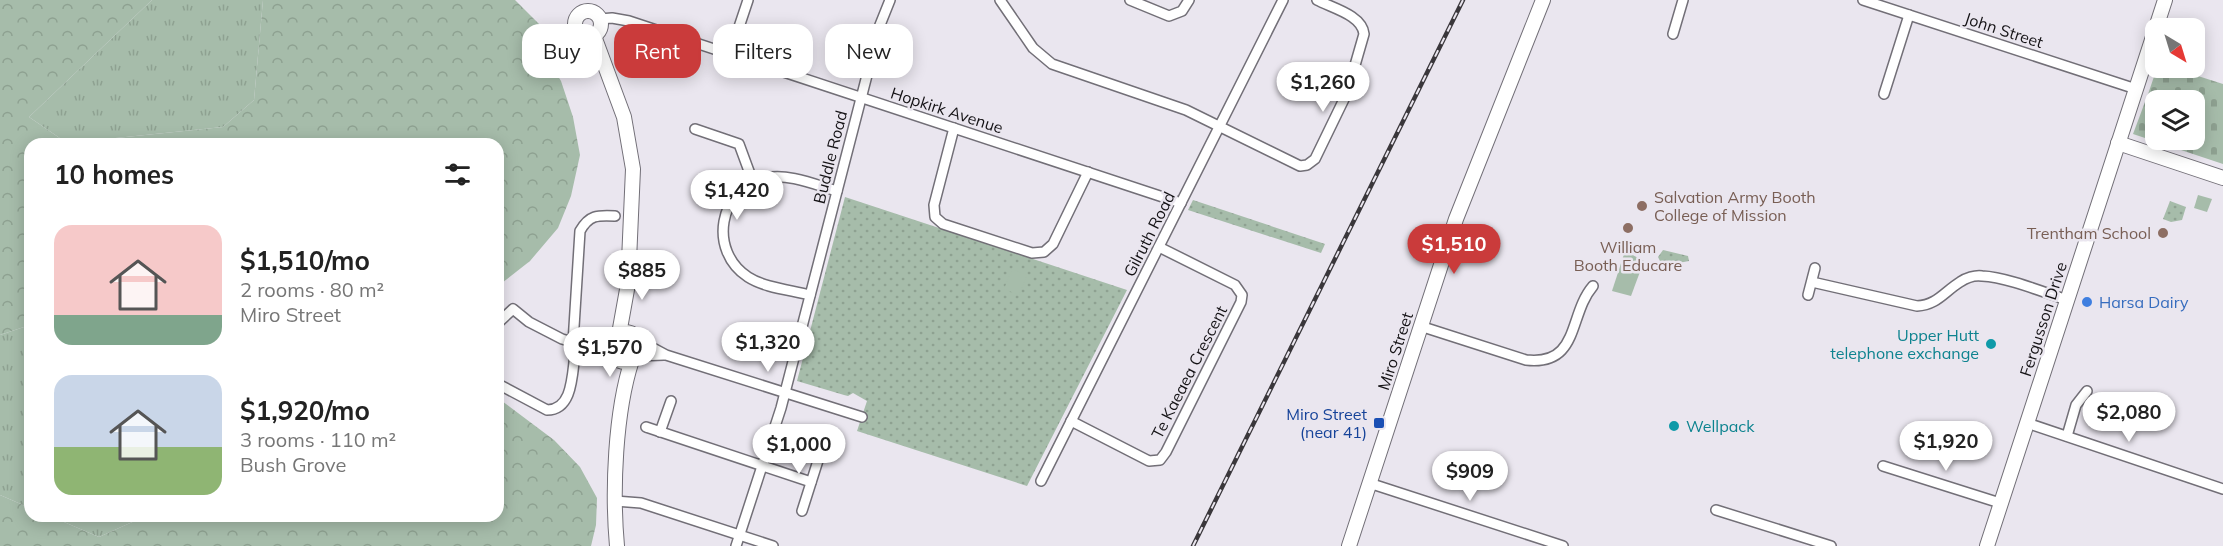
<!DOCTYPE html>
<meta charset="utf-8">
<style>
:root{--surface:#fff;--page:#f2f2f2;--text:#222;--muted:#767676;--accent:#ca3b3b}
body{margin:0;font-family:Mulish,sans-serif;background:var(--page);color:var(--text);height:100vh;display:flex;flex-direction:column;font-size:22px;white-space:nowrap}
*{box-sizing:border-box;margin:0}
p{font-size:20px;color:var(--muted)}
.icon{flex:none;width:33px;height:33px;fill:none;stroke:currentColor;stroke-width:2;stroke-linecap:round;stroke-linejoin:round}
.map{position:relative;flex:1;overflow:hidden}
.details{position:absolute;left:24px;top:138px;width:480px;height:384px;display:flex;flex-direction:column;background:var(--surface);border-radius:18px;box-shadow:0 3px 15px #0003}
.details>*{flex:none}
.hud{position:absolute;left:522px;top:24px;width:570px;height:54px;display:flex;gap:12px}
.needle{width:39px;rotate:142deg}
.controls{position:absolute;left:2145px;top:18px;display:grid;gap:12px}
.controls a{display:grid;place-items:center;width:60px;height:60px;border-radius:12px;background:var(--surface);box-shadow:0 3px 15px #0003;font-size:30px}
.price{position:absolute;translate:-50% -51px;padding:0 14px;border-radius:21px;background:#fff;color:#222;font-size:20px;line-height:39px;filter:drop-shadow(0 2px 3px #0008)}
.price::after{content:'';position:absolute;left:50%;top:36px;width:18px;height:14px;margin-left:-9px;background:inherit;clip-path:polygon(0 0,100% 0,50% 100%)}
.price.selected{background:var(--accent);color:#fff}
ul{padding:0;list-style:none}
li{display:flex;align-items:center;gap:18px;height:150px;padding:0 30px}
li span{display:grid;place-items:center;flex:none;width:168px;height:120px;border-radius:18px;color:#555}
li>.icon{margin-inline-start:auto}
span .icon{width:72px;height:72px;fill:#fffc;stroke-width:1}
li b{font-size:26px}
h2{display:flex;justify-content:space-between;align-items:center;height:72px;padding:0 30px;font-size:26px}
.tag{padding:0 21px;border-radius:18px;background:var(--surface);box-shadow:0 3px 15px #0003;font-size:21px;line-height:54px}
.tag.selected{background:var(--accent);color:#fff}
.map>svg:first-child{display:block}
.grass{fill:url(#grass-tufts)}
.forest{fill:url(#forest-crowns)}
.cemetery{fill:url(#cemetery-stones);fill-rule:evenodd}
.park{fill:url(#park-dots)}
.garden{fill:#a6bcaa}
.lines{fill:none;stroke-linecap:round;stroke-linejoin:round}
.street-casing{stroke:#726f77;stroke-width:12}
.secondary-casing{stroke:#726f77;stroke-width:16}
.street{stroke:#fff;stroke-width:9}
.secondary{stroke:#fff;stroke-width:14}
.rail-casing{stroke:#3a373b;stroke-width:4.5}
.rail{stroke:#eae6ef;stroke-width:2;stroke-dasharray:7;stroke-linecap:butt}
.education-dot{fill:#8d6e63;stroke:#eae6ef;stroke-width:2}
.shop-dot{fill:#3f7fe0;stroke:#eae6ef;stroke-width:2}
.culture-dot{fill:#0f9aa8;stroke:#eae6ef;stroke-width:2}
.transit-dot{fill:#1a4fb4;stroke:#eae6ef;stroke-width:2}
.labels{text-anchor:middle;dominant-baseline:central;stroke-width:5;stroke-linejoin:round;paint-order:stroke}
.street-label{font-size:16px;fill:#141215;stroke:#eae6ef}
.education-label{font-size:16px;fill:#785e54;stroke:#eae6ef;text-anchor:start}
.shop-label{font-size:16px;fill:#366cbe;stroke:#eae6ef;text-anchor:start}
.culture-label{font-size:16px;fill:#0d838f;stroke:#eae6ef;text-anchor:end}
.transit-label{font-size:16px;fill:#164399;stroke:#eae6ef;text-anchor:end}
</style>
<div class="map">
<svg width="2223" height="546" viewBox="0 0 2223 546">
<defs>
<pattern id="grass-tufts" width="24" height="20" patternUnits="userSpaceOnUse" patternTransform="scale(1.5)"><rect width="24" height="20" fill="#a6bcaa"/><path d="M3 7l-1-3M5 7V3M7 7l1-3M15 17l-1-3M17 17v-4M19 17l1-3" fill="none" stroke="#8ea191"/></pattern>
<pattern id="forest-crowns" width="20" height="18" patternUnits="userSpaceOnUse" patternTransform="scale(1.5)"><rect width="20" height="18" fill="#a6bcaa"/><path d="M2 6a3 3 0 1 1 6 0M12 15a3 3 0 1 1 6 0" fill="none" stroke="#8ea191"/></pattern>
<pattern id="cemetery-stones" width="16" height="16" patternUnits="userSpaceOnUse" patternTransform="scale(1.5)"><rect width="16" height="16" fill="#a6bcaa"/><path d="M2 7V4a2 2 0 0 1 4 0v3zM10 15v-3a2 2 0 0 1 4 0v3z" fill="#8ea191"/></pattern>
<pattern id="park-dots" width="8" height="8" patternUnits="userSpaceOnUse" patternTransform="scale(1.5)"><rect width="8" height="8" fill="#a6bcaa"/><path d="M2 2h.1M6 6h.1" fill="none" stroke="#8ea191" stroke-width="1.8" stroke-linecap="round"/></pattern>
</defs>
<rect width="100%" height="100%" fill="#eae6ef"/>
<g class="grass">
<path d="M152 0H263L254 100 223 127 67 143 29 117Z"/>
<path d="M30 325V508L0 495V335Z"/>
<path d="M50 516H141L139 519 99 537Z"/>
</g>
<g class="forest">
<path d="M0 0H152L29 117 67 143 223 127 254 100 263 0H515L540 25 545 55 561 81 573 117 580 155 571 196 558 228 530 261 498 286V144H30V325L0 335Z"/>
<path d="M498 398 554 440 580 467 597 498 596 525 591 546H0V495L30 508V516H50L99 537 139 519 141 516H498Z"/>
</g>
<path class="cemetery" d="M2157 68H2173L2223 84V164L2133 134 2145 102 2150 104 2153 99 2147 97ZM2156 100H2194V140H2156Z"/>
<g class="park">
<path d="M845 197 1127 290 1027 486 857 431 867 401 853 393 848 396 844 395 797 381Z"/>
<path d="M1193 200 1325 244 1321 253 1188 210Z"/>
<path d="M2170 201 2186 207 2182 220 2171 222 2163 219Z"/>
<path d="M1663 250 1688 256 1689 261 1673 264 1661 263 1658 257Z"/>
</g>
<g class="garden">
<path d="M2198 195 2212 199 2207 212 2194 208Z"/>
<path d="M1625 251 1644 261 1631 296 1612 291Z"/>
<path d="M1012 269 1027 275 1019 295 1004 289Z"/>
</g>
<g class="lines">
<g class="street-casing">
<g id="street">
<path d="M1000 0 1033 48 1052 64 1186 110 1300 166 1307 165 1315 159 1347 93 1364 34C1362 15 1332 8 1317 0"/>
<path d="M1130 0 1169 16 1182 11 1189 0"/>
<path d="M1863 0 2136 89"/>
<path d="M600 19 612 18 629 21 1181 203"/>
<path d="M1673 34 1683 0"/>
<path d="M730 54 748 0"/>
<path d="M1884 94 1909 15"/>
<path d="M954 128 934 205 935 217 943 224 1032 253 1044 252 1053 244 1088 172"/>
<path d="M695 129 739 144 753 182"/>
<path d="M1812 282 1917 306C1937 305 1944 292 1960 282 1966 278 1975 275 1982 276 2006 277 2043 292 2067 300"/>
<path d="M810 295C791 290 765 288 748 277 708 251 718 188 766 178 788 173 816 185 837 191"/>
<path d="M1808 295 1815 268"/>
<path d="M498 323 513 309 529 322 562 339 612 353"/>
<path d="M1420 326 1526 360C1580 366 1568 315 1593 286"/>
<path d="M638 340 666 355 862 417"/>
<path d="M573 343 580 231C589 215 597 215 615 216"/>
<path d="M588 344 613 338"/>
<path d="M637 356 664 355"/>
<path d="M498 384 547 410C577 410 571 363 577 344"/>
<path d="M1071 421 1149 461 1160 460 1166 452 1241 302 1242 295 1235 285 1159 247"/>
<path d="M2027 423 2223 489"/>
<path d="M646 427 811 482"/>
<path d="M660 432 671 401"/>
<path d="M2067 436 2076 405 2087 391"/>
<path d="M1883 466 2000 503"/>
<path d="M1041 481 1283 0"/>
<path d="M1369 483 1563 546"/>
<path d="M615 501 641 503 773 546"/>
<path d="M1716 510 1831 546"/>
<path d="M802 511 822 448"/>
<path d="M736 546 781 408 880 25 890 0"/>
</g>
</g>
<g class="secondary-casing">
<g id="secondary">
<circle cx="588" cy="24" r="13"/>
<path d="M594 36 624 117 633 169 628 284 619 334"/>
<path d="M2118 143 2223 178"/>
<circle cx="625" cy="347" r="15"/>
<path d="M617 546C612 491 615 412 632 360"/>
<path d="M1349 546 1456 219 1543 0"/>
<path d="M1987 546 2165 0"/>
</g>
</g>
<use href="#street" class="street"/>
<use href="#secondary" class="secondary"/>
<g class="rail-casing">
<path id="rail" d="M1193 546 1463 0"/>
</g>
<use href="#rail" class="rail"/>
</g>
<g class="education-dot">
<circle cx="1642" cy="206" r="6"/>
<circle cx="1628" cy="228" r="6"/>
<circle cx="2163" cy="233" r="6"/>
</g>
<circle class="shop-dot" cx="2087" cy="302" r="6"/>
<g class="culture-dot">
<circle cx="1991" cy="344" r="6"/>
<circle cx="1674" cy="426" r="6"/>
</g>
<rect class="transit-dot" x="1373" y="417" width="12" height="12" rx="3"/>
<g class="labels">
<g class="street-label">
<text transform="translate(2004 30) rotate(18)">John Street</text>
<text transform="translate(947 110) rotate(18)">Hopkirk Avenue</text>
<text transform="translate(830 157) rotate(-76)">Buddle Road</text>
<text transform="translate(1149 234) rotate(-63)">Gilruth Road</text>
<text transform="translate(2043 319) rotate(-72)">Fergusson Drive</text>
<text transform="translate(1395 351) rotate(-72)">Miro Street</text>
<text transform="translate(1189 372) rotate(-63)">Te Kaeaea Crescent</text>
</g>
<g class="education-label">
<text x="1654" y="197">Salvation Army Booth<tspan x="1654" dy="18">College of Mission</tspan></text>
<text x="2151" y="233" text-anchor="end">Trentham School</text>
<text x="1628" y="247" text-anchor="middle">William<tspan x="1628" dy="18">Booth Educare</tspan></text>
</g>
<g class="shop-label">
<text x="2099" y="302">Harsa Dairy</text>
</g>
<g class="culture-label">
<text x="1979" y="335">Upper Hutt<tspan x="1979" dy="18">telephone exchange</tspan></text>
<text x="1686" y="426" text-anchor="start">Wellpack</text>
</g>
<g class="transit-label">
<text x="1367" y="414">Miro Street<tspan x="1367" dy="18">(near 41)</tspan></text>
</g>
</g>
</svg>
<div class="controls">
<a><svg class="needle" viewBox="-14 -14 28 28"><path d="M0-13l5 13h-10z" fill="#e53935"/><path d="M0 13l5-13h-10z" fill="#767676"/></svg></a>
<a><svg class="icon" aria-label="layers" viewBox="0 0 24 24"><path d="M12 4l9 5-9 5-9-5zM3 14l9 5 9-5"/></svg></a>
</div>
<b class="price" style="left:1323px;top:113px">$1,260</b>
<b class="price" style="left:737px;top:221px">$1,420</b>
<b class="price selected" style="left:1454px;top:275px">$1,510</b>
<b class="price" style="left:642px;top:301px">$885</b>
<b class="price" style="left:768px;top:373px">$1,320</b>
<b class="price" style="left:610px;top:378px">$1,570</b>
<b class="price" style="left:2129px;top:443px">$2,080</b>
<b class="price" style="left:1946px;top:472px">$1,920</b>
<b class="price" style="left:799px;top:475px">$1,000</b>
<b class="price" style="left:1470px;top:502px">$909</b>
<div class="hud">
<a class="tag">Buy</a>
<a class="tag selected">Rent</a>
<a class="tag">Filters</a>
<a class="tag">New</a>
</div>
<section class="details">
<h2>10 homes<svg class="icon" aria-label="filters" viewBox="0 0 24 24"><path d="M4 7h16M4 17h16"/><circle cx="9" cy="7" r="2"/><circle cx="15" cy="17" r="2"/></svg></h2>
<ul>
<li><span style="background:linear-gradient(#f6c9c9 75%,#7fa58c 0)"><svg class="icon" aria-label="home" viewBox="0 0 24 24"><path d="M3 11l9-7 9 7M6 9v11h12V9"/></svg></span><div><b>$1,510/mo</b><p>2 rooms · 80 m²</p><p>Miro Street</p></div></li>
<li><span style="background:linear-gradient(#c9d6e8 60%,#8fb573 0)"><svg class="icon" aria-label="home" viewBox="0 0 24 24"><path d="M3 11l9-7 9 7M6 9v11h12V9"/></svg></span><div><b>$1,920/mo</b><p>3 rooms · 110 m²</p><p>Bush Grove</p></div></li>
</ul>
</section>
</div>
